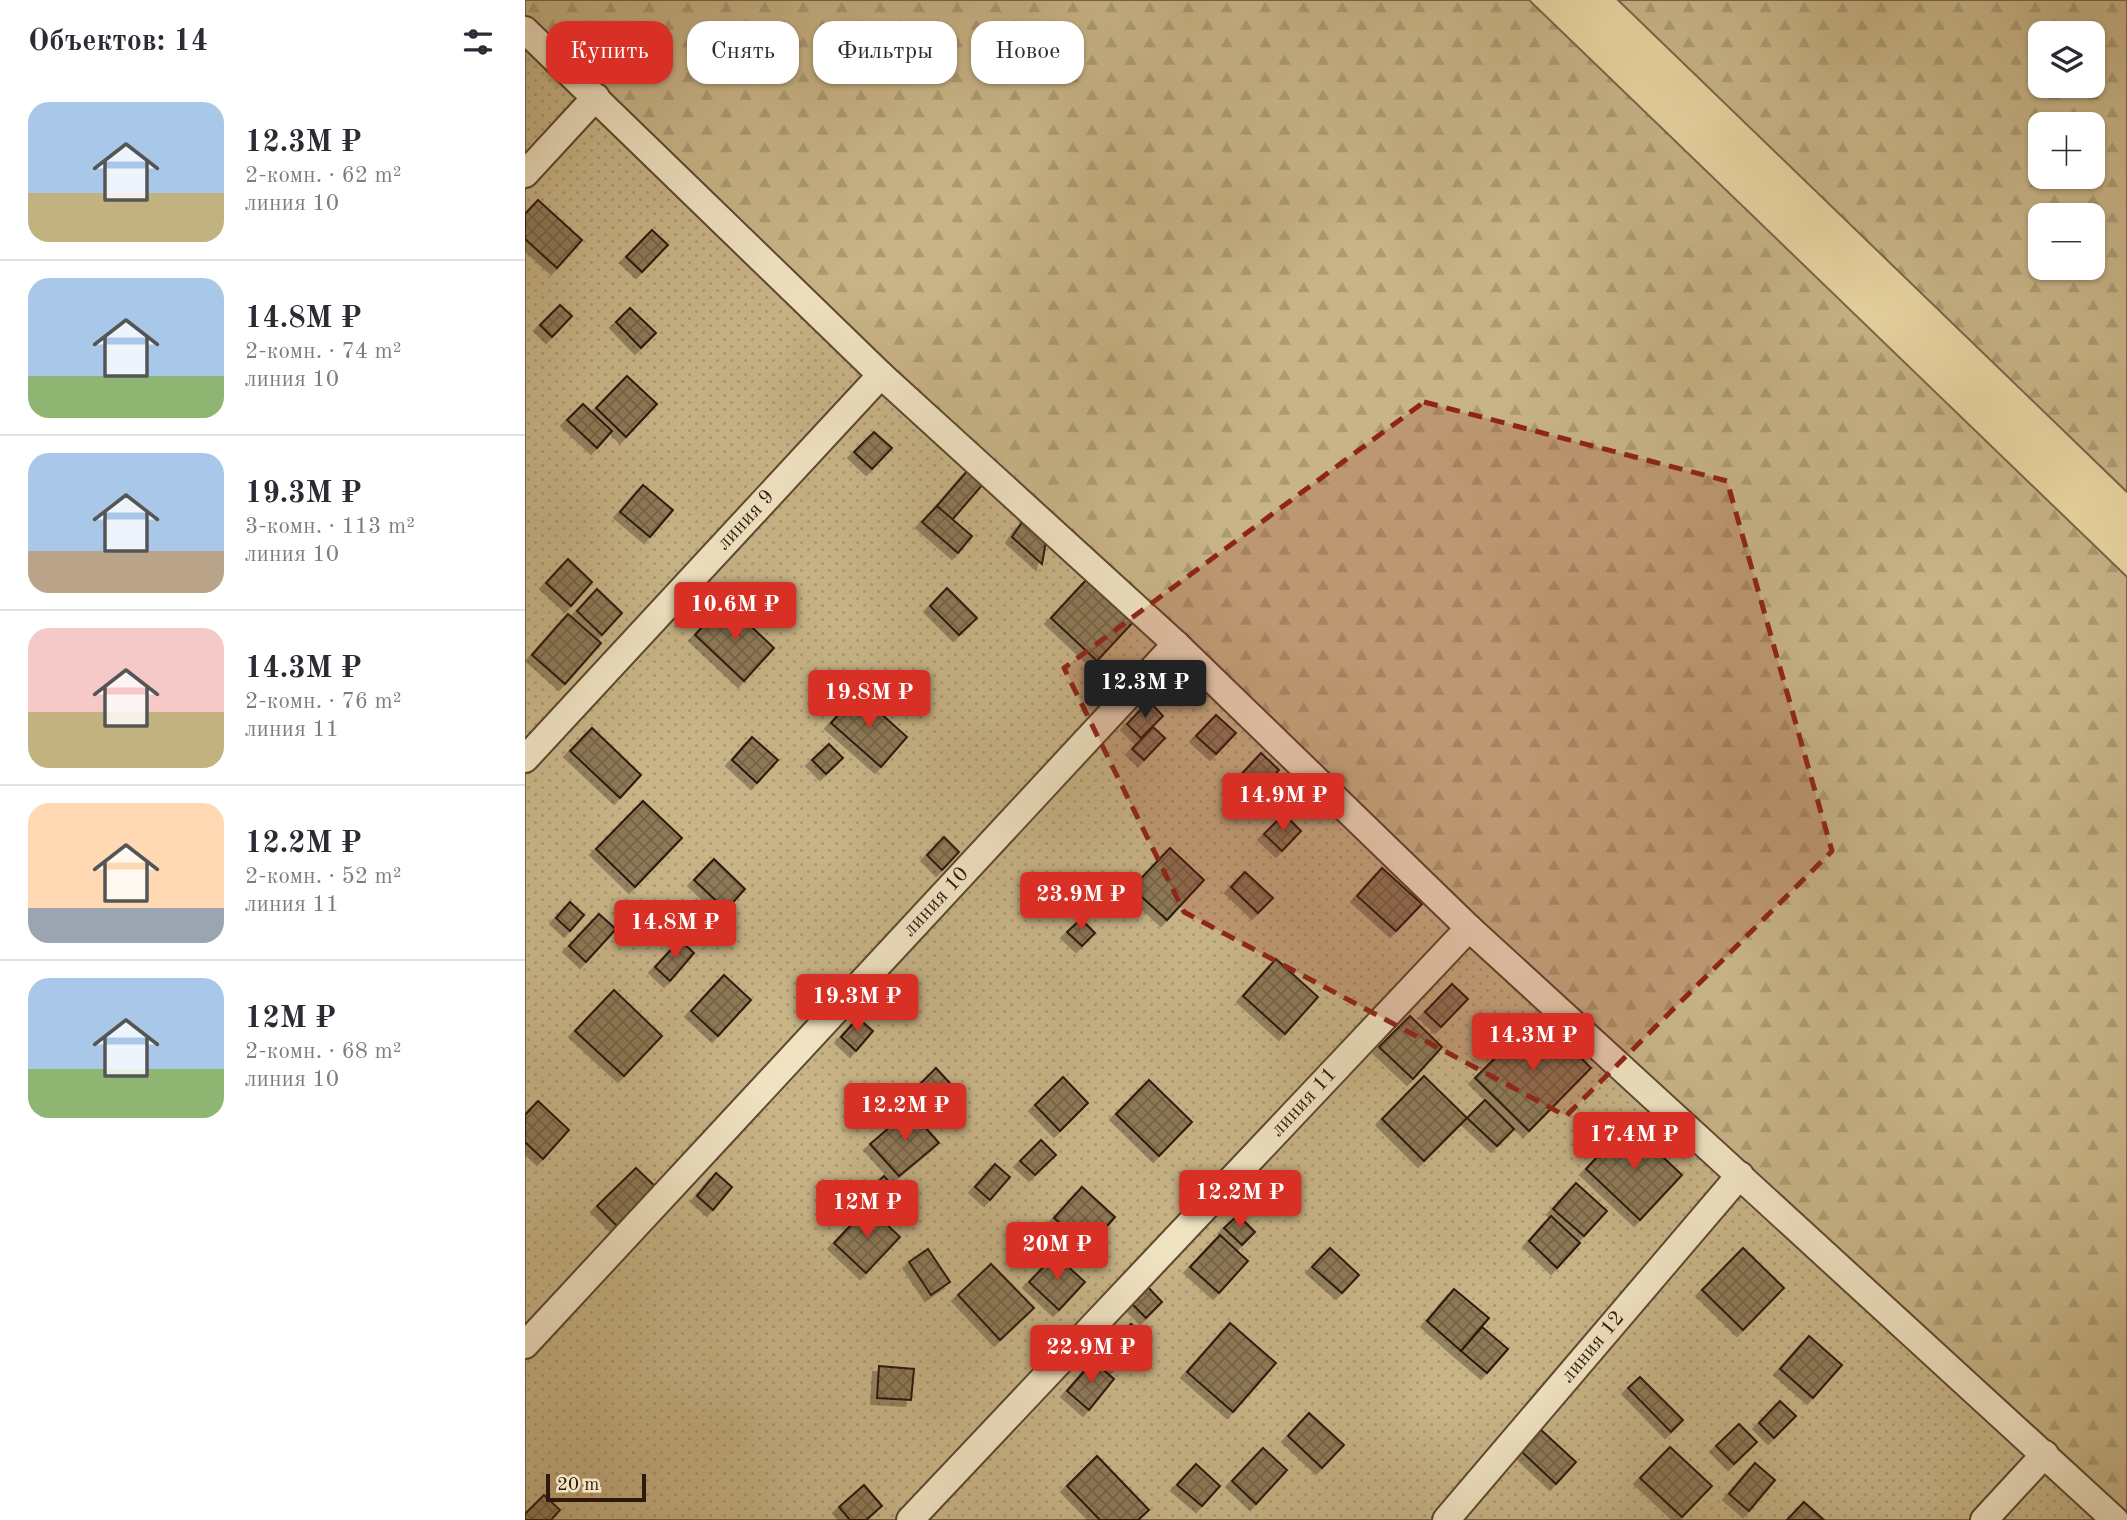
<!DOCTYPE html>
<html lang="ru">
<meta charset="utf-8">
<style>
:root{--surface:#fff;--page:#f2f2f3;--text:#2b2b33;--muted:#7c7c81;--line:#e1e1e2;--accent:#d93025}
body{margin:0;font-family:"Old Standard TT",serif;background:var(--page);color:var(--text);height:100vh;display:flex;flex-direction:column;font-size:26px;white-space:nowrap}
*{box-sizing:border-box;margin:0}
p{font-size:23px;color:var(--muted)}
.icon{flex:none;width:38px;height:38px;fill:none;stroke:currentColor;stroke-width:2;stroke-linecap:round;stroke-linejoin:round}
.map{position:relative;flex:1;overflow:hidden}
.side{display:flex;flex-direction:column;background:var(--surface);width:525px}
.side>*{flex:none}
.top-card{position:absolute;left:21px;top:21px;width:665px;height:63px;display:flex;gap:14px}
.fabs{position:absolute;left:1503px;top:21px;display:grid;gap:14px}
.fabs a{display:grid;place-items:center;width:77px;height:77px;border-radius:14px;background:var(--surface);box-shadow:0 2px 5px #0004;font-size:35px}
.scale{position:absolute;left:21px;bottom:18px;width:100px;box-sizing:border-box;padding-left:7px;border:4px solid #2d1809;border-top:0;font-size:19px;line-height:24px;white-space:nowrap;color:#2d1809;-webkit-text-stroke:5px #f0e3c2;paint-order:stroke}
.price{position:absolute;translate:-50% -60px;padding:0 16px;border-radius:7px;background:var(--accent);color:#fff;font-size:23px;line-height:46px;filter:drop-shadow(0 2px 4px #0008)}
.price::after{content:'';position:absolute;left:50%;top:42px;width:21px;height:16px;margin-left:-10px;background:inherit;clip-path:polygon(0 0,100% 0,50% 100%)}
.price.selected{background:#222;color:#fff}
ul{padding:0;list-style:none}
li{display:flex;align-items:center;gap:21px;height:175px;padding:0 28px}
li+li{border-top:2px solid var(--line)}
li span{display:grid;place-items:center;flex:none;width:196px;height:140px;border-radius:21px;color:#555}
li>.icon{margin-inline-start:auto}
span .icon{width:84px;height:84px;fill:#fffc;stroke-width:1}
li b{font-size:30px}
h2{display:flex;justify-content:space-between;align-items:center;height:84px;padding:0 28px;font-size:30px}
.chip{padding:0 24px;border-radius:21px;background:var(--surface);box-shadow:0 2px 5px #0004;font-size:24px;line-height:63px}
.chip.selected{background:var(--accent);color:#fff}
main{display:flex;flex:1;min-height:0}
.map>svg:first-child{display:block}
.grass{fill:url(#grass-dots);stroke:#7a6648;stroke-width:2}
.forest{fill:url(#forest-firs);stroke:#7a6648;stroke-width:2;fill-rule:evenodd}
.building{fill:url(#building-cross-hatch);stroke:#2d1809;stroke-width:2;filter:url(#shadow)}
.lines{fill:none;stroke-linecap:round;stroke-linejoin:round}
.minor-casing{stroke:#5c472f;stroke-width:30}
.minor{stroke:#f0e3c2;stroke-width:26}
.marked{fill:#8f2418;fill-opacity:0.2;stroke:#8f2418;stroke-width:5;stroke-dasharray:14 9;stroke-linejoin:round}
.labels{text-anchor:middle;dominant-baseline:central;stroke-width:6;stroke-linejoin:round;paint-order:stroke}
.street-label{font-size:21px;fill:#2d1809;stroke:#f0e3c2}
</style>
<main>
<section class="side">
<h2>Объектов: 14<svg class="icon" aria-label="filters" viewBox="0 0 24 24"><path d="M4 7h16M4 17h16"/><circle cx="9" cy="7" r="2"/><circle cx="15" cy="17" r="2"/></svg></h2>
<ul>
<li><span style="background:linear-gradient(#a9c7e8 65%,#c2b280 0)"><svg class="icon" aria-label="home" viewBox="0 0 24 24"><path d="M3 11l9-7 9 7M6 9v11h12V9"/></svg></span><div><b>12.3M ₽</b><p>2-комн. · 62 m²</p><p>линия 10</p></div></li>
<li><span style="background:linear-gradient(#a9c7e8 70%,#8fb573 0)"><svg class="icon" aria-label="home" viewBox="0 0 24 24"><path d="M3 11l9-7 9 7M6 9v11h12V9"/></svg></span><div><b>14.8M ₽</b><p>2-комн. · 74 m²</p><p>линия 10</p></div></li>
<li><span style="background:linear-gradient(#a9c7e8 70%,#b9a48a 0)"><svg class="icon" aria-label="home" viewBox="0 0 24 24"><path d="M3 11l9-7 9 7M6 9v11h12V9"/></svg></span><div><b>19.3M ₽</b><p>3-комн. · 113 m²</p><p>линия 10</p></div></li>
<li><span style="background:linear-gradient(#f6c9c9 60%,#c2b280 0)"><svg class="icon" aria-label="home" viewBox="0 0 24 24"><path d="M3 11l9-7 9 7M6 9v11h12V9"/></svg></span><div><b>14.3M ₽</b><p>2-комн. · 76 m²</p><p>линия 11</p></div></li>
<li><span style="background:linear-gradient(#ffd9b3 75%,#9aa5b1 0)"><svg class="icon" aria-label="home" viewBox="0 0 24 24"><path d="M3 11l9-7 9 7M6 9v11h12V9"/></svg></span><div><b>12.2M ₽</b><p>2-комн. · 52 m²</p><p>линия 11</p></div></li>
<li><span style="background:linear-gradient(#a9c7e8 65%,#8fb573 0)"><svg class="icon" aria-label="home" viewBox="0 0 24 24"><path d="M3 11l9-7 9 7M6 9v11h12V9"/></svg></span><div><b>12M ₽</b><p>2-комн. · 68 m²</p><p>линия 10</p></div></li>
</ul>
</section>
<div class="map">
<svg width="1602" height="1520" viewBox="0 0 1602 1520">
<defs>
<pattern id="grass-dots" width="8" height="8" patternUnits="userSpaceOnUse" patternTransform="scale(1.75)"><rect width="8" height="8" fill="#c8b487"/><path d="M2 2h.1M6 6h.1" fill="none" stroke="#ac9a73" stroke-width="1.8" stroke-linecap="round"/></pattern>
<pattern id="forest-firs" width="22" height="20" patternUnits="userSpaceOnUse" patternTransform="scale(1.75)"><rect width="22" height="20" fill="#c8b487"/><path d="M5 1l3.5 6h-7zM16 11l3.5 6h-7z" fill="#ac9a73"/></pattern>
<pattern id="building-cross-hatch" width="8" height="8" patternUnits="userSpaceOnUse" patternTransform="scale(1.75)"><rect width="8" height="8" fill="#8e7a58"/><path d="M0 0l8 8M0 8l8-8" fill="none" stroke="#746347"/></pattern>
<filter id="shadow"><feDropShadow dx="-6" dy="6" stdDeviation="0" flood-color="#0004"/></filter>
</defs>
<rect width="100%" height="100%" fill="#e8d4a1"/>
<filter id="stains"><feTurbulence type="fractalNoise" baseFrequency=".00286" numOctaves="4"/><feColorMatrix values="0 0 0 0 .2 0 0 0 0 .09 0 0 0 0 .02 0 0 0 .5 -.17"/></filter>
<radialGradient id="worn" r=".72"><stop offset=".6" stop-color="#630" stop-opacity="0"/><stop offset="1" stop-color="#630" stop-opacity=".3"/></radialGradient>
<path class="grass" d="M0 30 1590 1520H0Z"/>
<g class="forest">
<path d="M0 0H1004L1602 577V1520H1590L0 30Z"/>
<path d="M1093 0H1602V492ZM1516 33H1568V86H1516ZM1516 124H1568V177H1516ZM1516 215H1568V268H1516Z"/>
</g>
<g class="building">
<path d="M13 200 57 240 32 268 0 239V214Z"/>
<path d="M127 230 143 245 117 272 101 257Z"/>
<path d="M35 305 47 316 27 337 15 325Z"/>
<path d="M105 308 131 333 116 348 91 322Z"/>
<path d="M102 376 132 404 101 437 71 408Z"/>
<path d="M58 404 87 431 72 448 42 420Z"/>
<path d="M349 432 367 448 347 469 329 452Z"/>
<path d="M443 470 459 483 427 520 412 506Z"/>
<path d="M118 485 148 510 125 537 95 512Z"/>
<path d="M412 506 447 536 433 553 397 522Z"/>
<path d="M497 522 521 541 517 564 487 537Z"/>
<path d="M43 559 67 582 46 606 21 583Z"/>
<path d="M563 578 610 620 572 661 526 618Z"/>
<path d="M422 588 452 618 434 635 405 606Z"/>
<path d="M72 589 97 613 77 635 52 611Z"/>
<path d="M200 602 249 648 219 681 170 635Z"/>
<path d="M43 614 76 643 40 684 7 655Z"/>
<path d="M333 693 382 737 356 767 306 723Z"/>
<path d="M624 701 638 716 616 738 602 724Z"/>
<path d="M691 715 711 733 691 754 671 736Z"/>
<path d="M628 727 640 738 619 760 607 749Z"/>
<path d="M67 728 116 775 95 798 45 751Z"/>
<path d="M227 737 253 760 232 783 207 760Z"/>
<path d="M304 744 318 758 301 774 287 760Z"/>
<path d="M736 753 754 770 730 796 712 779Z"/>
<path d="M118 801 157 838 110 887 71 849Z"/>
<path d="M759 814 776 831 757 851 739 834Z"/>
<path d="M419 837 434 852 417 870 402 855Z"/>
<path d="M645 848 679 880 642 920 607 888Z"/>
<path d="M189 859 220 889 201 910 169 880Z"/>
<path d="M857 868 897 904 871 931 832 896Z"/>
<path d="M720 872 748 898 733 913 706 887Z"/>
<path d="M45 902 59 915 45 931 31 918Z"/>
<path d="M74 914 91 929 61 962 44 946Z"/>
<path d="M556 919 570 933 557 946 542 932Z"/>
<path d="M155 940 169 953 145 981 130 967Z"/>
<path d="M751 959 793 997 760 1034 718 996Z"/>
<path d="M199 975 226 1000 193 1036 166 1011Z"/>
<path d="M927 984 943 999 916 1027 900 1012Z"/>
<path d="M89 990 137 1036 99 1076 50 1031Z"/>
<path d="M1013 1015 1066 1068 1004 1131 950 1078Z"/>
<path d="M885 1016 917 1047 888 1079 854 1047Z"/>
<path d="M333 1018 348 1031 331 1051 316 1037Z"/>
<path d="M411 1068 433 1092 417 1107 396 1083Z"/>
<path d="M899 1076 942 1118 899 1161 857 1119Z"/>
<path d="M538 1077 563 1103 535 1131 510 1105Z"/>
<path d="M624 1080 667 1122 634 1156 591 1114Z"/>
<path d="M960 1100 989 1129 972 1146 942 1118Z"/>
<path d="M13 1101 44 1130 18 1159 0 1142V1115Z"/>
<path d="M385 1110 414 1143 374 1176 345 1144Z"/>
<path d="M1103 1124 1157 1175 1115 1220 1061 1169Z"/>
<path d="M516 1140 531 1155 510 1175 495 1161Z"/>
<path d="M470 1164 485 1177 465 1200 450 1187Z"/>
<path d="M111 1168 134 1190 95 1229 72 1206Z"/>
<path d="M191 1173 207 1187 188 1210 172 1196Z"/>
<path d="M359 1176 381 1200 368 1212 346 1188Z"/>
<path d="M1051 1183 1082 1211 1059 1236 1028 1209Z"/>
<path d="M557 1187 590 1217 563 1248 529 1218Z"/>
<path d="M343 1207 375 1237 341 1273 309 1243Z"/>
<path d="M713 1215 730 1232 717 1245 699 1228Z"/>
<path d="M1026 1216 1055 1243 1032 1268 1004 1241Z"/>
<path d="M695 1235 723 1261 694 1293 665 1267Z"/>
<path d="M805 1248 834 1275 817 1293 787 1267Z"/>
<path d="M1218 1248 1259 1288 1218 1330 1177 1290Z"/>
<path d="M403 1249 425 1282 406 1295 384 1262Z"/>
<path d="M530 1255 560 1282 534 1310 504 1282Z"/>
<path d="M466 1264 509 1308 475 1340 433 1295Z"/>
<path d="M619 1283 637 1302 621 1318 602 1299Z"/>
<path d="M929 1289 964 1318 936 1351 902 1321Z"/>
<path d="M705 1323 751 1363 708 1412 662 1372Z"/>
<path d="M606 1324 620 1336 591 1368 577 1355Z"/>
<path d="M957 1327 983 1349 962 1373 936 1351Z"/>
<path d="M1284 1336 1317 1365 1288 1398 1255 1369Z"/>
<path d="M568 1361 589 1379 564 1410 542 1391Z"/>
<path d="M354 1366 389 1369 386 1400 352 1398Z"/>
<path d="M1115 1377 1158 1420 1146 1432 1103 1388Z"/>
<path d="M1255 1401 1271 1416 1249 1438 1234 1423Z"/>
<path d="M784 1413 819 1445 797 1468 763 1436Z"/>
<path d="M1214 1424 1232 1442 1209 1464 1191 1446Z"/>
<path d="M1015 1429 1051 1462 1031 1484 995 1450Z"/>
<path d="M1145 1447 1187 1486 1157 1517 1115 1478Z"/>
<path d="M738 1448 762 1470 731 1504 707 1481Z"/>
<path d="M572 1456 624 1510 613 1520H575L542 1486Z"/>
<path d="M1230 1463 1250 1480 1224 1511 1204 1494Z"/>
<path d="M671 1464 695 1486 677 1506 652 1485Z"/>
<path d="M339 1485 357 1506 341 1520H325L314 1507Z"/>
<path d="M19 1495 35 1510 26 1520H0V1514Z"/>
<path d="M1279 1502 1299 1520H1262Z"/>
</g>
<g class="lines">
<g class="minor-casing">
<g id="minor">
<path d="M0 30 356 375 651 644 944 928 1590 1520"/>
<path d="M0 174 71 97"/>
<path d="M0 759 356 375"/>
<path d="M0 1345 651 644"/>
<path d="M385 1520 944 928"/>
<path d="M921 1520 1215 1175"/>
<path d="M1459 1520 1520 1454"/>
</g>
</g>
<use href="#minor" class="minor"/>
</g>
<path class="marked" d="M899 402 1202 481 1307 851 1041 1116 659 912 539 668Z"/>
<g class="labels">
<g class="street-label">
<text transform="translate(221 520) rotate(-47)">линия 9</text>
<text transform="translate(411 902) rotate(-47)">линия 10</text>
<text transform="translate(779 1102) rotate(-47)">линия 11</text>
<text transform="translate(1068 1347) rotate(-50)">линия 12</text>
</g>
</g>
<rect width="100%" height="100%" filter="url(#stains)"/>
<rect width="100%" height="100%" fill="url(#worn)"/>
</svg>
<div class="fabs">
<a><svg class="icon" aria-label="layers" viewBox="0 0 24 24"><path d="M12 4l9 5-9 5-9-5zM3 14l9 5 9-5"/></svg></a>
<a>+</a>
<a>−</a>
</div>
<div class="scale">20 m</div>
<b class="price" style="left:210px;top:642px">10.6M ₽</b>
<b class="price selected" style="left:620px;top:720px">12.3M ₽</b>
<b class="price" style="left:344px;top:730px">19.8M ₽</b>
<b class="price" style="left:758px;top:833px">14.9M ₽</b>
<b class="price" style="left:556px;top:932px">23.9M ₽</b>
<b class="price" style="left:150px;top:960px">14.8M ₽</b>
<b class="price" style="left:332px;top:1034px">19.3M ₽</b>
<b class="price" style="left:1008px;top:1073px">14.3M ₽</b>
<b class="price" style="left:380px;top:1143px">12.2M ₽</b>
<b class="price" style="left:1109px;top:1172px">17.4M ₽</b>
<b class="price" style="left:715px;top:1230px">12.2M ₽</b>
<b class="price" style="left:342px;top:1240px">12M ₽</b>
<b class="price" style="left:532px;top:1282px">20M ₽</b>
<b class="price" style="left:566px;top:1385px">22.9M ₽</b>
<div class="top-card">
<a class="chip selected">Купить</a>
<a class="chip">Снять</a>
<a class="chip">Фильтры</a>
<a class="chip">Новое</a>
</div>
</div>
</main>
